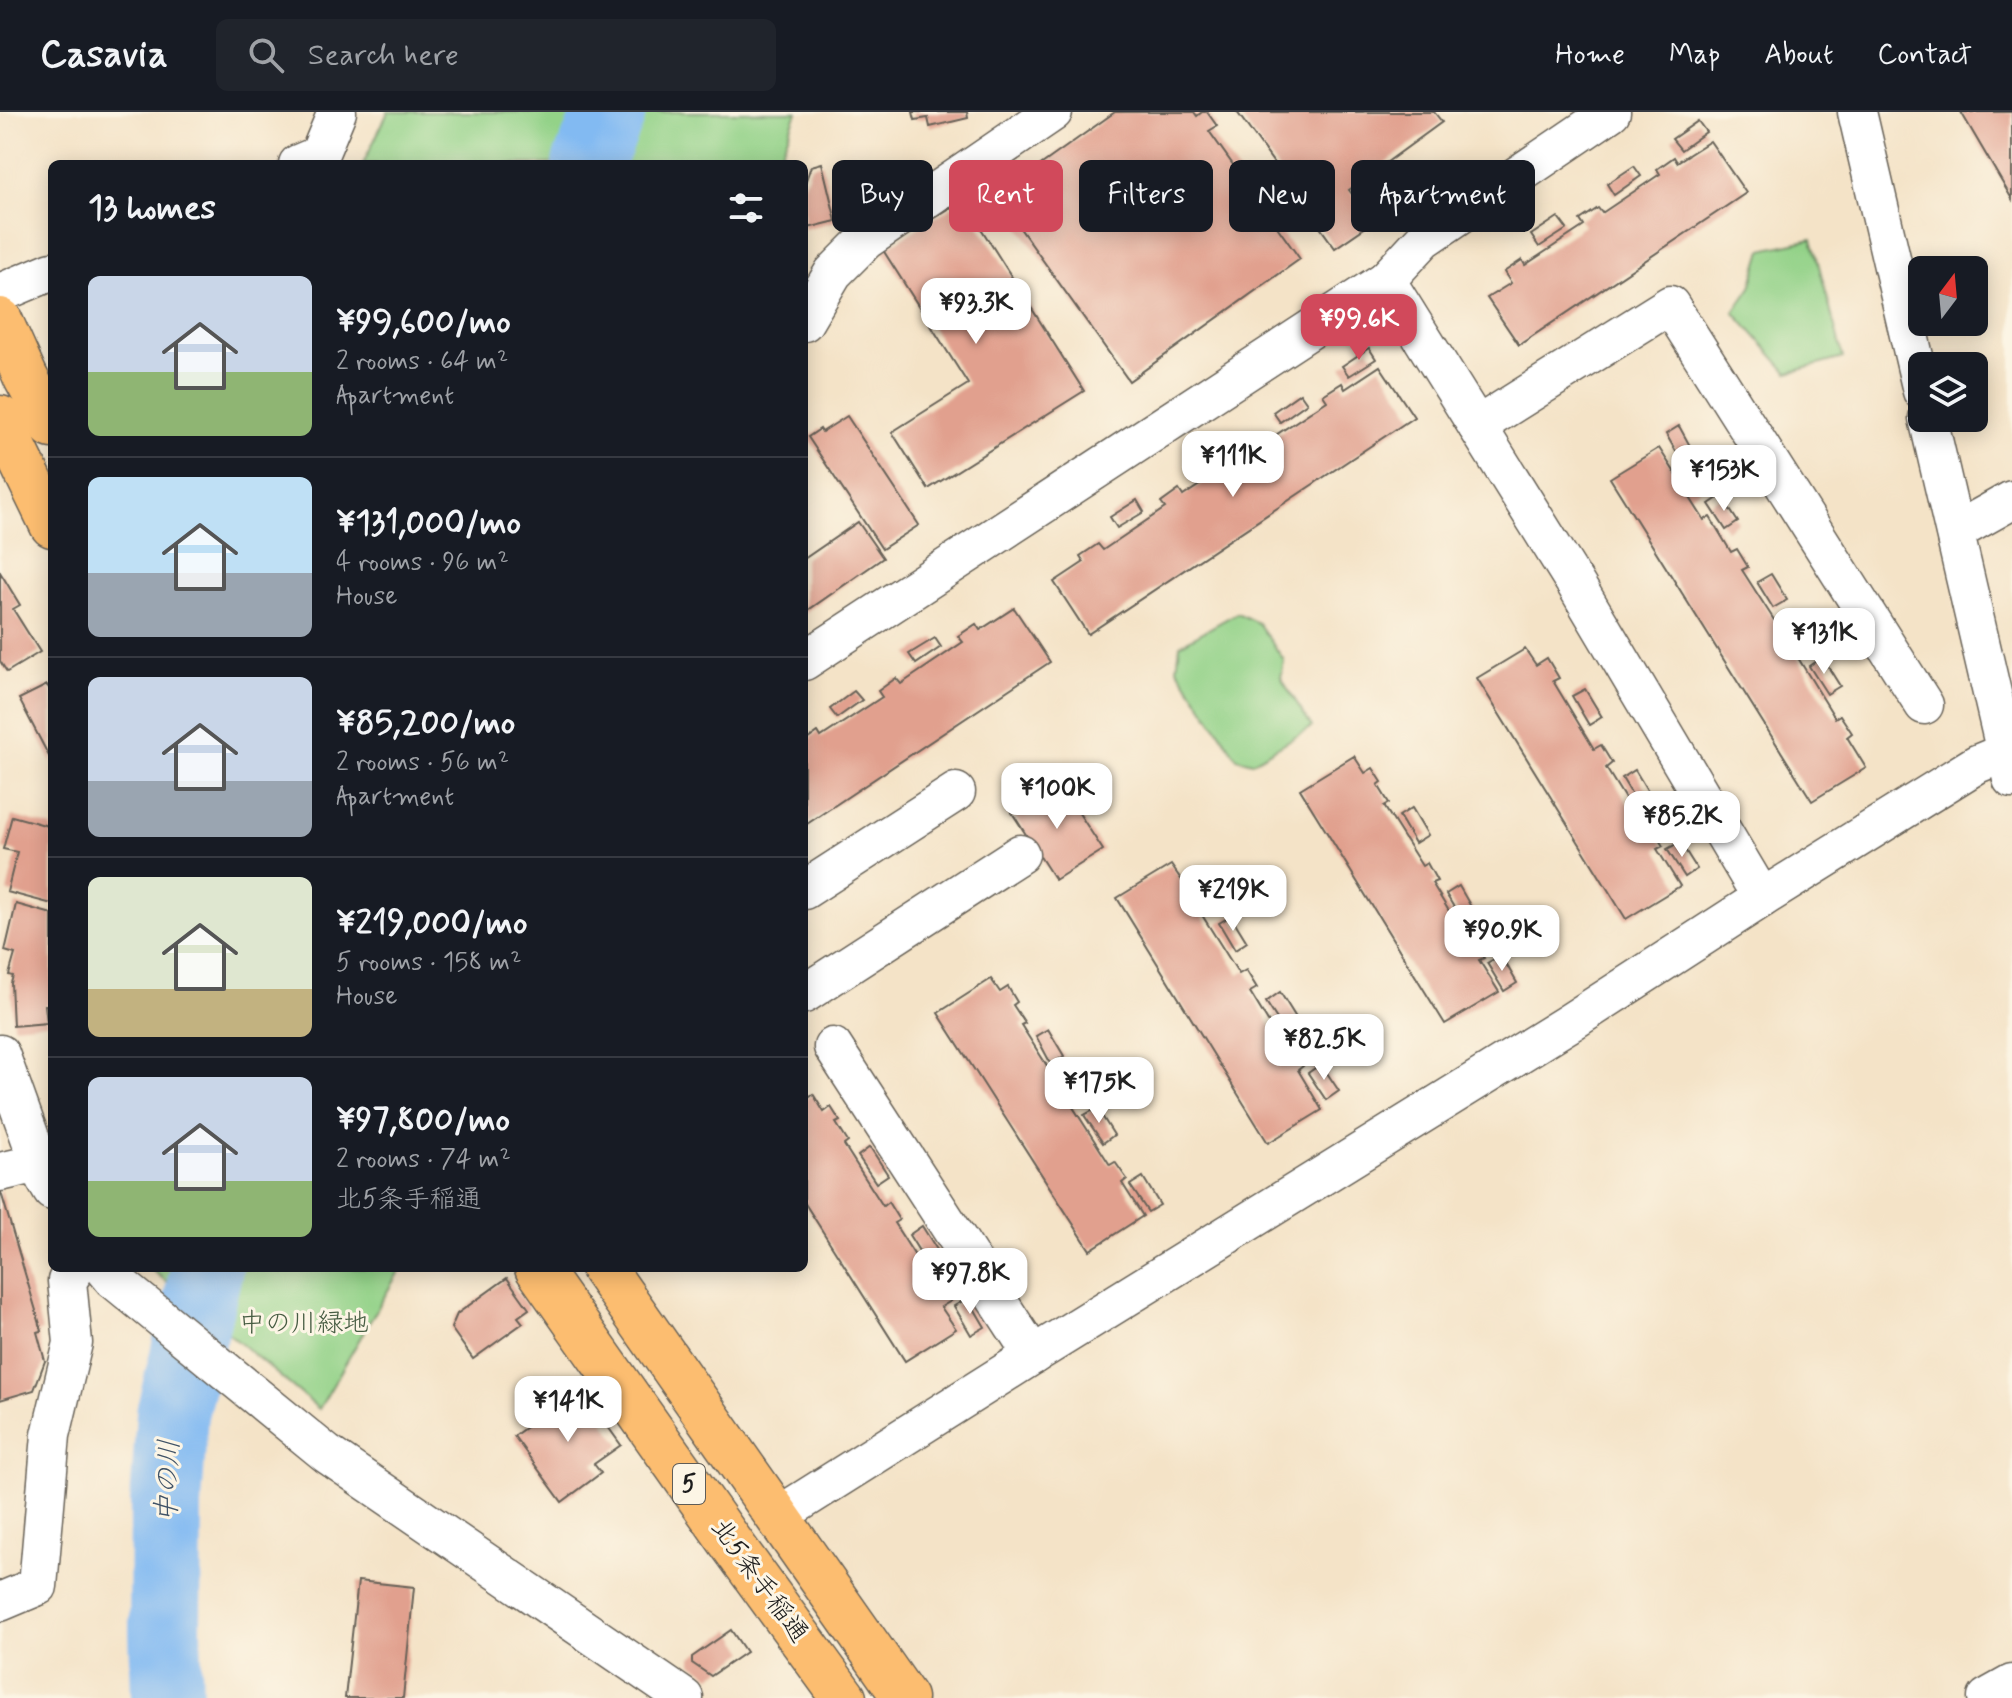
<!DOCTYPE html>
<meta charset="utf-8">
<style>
:root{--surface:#171b24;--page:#20242c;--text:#f1f3f6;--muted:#9ea1a6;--line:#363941;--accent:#d1495b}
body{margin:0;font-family:Mynerve,"Klee One",sans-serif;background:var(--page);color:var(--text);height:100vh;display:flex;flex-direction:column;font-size:30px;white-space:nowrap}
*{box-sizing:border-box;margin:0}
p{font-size:26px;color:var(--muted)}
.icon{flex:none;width:44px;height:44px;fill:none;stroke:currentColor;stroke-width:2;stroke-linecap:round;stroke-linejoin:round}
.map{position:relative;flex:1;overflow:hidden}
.panel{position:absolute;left:48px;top:48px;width:760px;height:1112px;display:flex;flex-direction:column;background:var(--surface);border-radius:12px;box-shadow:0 4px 20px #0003}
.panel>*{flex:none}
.banner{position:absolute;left:832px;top:48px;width:760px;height:72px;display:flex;gap:16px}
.needle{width:52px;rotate:16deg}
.fabs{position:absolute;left:1908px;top:144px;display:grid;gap:16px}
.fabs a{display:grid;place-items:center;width:80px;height:80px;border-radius:12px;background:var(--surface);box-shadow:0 4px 20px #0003;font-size:40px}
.price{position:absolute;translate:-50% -68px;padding:0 18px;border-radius:16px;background:#fff;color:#222;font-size:26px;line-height:52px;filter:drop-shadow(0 2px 4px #0008)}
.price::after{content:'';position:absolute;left:50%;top:48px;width:24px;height:18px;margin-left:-12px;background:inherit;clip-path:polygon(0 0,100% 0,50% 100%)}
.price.active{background:var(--accent);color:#fff}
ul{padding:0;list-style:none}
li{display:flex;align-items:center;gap:24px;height:200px;padding:0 40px}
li+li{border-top:2px solid var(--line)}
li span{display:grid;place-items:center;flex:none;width:224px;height:160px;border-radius:12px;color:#555}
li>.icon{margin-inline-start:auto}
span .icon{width:96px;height:96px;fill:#fffc;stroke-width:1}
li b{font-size:34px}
h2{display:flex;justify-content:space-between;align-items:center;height:96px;padding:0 40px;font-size:34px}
.tag{padding:0 28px;border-radius:12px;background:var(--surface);box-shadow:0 4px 20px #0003;font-size:28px;line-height:72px}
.tag.active{background:var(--accent);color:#fff}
header{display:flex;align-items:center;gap:48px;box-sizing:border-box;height:112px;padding:0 40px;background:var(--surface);border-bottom:2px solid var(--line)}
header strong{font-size:38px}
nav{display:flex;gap:44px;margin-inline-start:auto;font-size:28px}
.search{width:560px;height:72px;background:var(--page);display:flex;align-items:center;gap:20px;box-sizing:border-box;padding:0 28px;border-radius:12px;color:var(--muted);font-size:30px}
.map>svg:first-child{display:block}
.green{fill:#93d288;stroke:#587752;stroke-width:2}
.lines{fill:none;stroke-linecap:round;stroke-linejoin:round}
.river{stroke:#82baf2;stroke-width:72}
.building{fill:#e1a08e}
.minor-casing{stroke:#686258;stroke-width:41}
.highway-casing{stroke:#686258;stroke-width:47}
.minor{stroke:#fff;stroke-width:38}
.highway{stroke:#fcbd6f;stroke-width:44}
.labels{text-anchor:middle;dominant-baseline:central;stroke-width:6;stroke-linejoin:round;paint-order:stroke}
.shield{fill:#fcf5e5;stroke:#5f5d58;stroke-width:2}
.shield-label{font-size:24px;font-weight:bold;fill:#1c1c1c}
.park-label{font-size:26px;fill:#465c42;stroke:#fcf5e5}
.street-label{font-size:26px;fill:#1c1c1c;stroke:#fcf5e5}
.water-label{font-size:28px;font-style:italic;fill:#405367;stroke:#fcf5e5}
</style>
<header>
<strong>Casavia</strong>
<div class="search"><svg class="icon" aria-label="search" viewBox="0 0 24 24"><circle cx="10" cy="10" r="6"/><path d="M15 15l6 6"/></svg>Search here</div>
<nav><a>Home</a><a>Map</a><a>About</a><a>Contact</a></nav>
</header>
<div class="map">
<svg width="2012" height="1586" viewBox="0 0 2012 1586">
<rect width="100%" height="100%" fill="#fcf5e5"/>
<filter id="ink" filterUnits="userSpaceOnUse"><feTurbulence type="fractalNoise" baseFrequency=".0125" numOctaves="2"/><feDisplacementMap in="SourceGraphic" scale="16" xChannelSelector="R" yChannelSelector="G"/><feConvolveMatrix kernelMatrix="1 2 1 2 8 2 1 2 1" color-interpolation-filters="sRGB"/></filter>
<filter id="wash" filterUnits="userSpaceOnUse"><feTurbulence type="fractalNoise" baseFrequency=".006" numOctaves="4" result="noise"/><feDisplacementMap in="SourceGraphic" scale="32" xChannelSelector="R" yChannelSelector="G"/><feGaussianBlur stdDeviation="1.8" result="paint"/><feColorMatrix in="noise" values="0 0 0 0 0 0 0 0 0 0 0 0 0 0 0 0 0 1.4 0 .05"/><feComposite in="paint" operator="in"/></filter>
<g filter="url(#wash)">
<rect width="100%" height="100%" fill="#f4e3c7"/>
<g class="green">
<path d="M388 0H797L777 52H363Z"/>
<path d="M1812 127 1843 246 1788 261 1734 200 1751 175 1762 138Z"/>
<path d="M1237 501 1258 511 1284 548 1281 566 1312 615 1252 650 1237 646 1177 556 1180 533Z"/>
<path d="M150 1156H401L319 1297Z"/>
</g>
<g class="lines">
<g class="river">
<path d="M588 52 610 0"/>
<path d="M167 1586 165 1519 166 1390 172 1302 207 1156"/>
</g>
</g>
<g id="blocks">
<g class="building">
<path d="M913 0H967L968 6 930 15 928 6 915 8Z"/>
<path d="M1115 0H1194L1197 4 1202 0H1207L1217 14 1209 19 1300 147 1129 269 997 84Z"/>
<path d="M1237 0H1434L1442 10 1349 78 1373 110 1335 136Z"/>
<path d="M1961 0H2012V87Z"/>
<path d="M1698 9 1706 20 1681 38 1672 27Z"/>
<path d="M1710 29 1746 81 1519 233 1487 186 1511 171 1504 160 1522 148 1525 153 1584 114 1580 108 1598 96 1602 101 1660 62 1657 57 1674 45 1677 50Z"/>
<path d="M822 51 836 109 804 117V74L811 54Z"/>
<path d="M1634 54 1641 64 1614 83 1607 72Z"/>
<path d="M963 88 1084 279 928 377 892 320 968 272 883 138Z"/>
<path d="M1558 105 1567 117 1539 135 1531 123Z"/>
<path d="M1369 236 1376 247 1349 264 1342 254Z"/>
<path d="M1380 254 1414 305 1088 522 1054 470 1084 450 1080 444 1098 432 1103 438 1165 396 1161 391 1179 378 1183 384 1247 341 1243 335 1261 324 1265 330 1327 289 1323 283 1342 271 1345 277Z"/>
<path d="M1300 281 1307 291 1280 310 1273 300Z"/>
<path d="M847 304 919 413 882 437 808 325 820 317 822 320Z"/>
<path d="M1679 314 1695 343 1682 350 1666 322Z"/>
<path d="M1219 335 1226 346 1199 364 1192 352Z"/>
<path d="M1659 336 1677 364 1687 358 1700 378 1689 384 1704 408 1710 405 1731 440 1737 437 1748 455 1742 458 1783 522 1788 519 1799 538 1795 541 1835 606 1840 603 1852 621 1847 625 1866 656 1812 689 1610 366Z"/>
<path d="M1721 384 1738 410 1726 418 1709 392Z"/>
<path d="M1137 388 1144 400 1117 416 1110 405Z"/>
<path d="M858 410 883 446 804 501V447Z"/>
<path d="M0 460 20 493 13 497 40 540 7 560 0 549Z"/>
<path d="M1771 462 1787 488 1773 496 1757 470Z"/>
<path d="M1014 496 1050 550 804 714V630L818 620 821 625 882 585 878 579 896 566 901 572 963 530 958 524 976 512 980 518Z"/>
<path d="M935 526 941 535 916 552 909 542Z"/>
<path d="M1525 537 1536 553 1547 546 1559 566 1553 569 1594 637 1601 633 1612 651 1606 656 1645 719 1651 715 1663 734 1657 737 1680 774 1626 807 1477 566Z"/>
<path d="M1822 545 1840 574 1827 582 1809 554Z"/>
<path d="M47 573 52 581V650L19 587Z"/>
<path d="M1585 577 1602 605 1589 613 1572 584Z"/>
<path d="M854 579 862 588 837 606 830 597Z"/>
<path d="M1354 644 1365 661 1373 656 1382 670 1378 673 1389 691 1384 694 1422 754 1427 751 1437 769 1432 771 1469 832 1473 829 1484 846 1479 848 1499 880 1445 912 1300 677Z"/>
<path d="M1635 658 1653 688 1640 696 1622 666Z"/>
<path d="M1058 669 1103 738 1055 768 1011 699Z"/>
<path d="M1412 696 1428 723 1415 731 1399 704Z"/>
<path d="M12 704 52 715V792L7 780 17 740 3 737Z"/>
<path d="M1680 730 1697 757 1685 765 1667 737Z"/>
<path d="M1171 753 1183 770 1194 764 1202 778 1198 780 1209 799 1202 803 1239 862 1246 858 1257 876 1250 880 1287 941 1293 937 1303 954 1298 958 1322 998 1268 1031 1117 786Z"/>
<path d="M1459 774 1474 800 1461 807 1446 782Z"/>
<path d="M16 792 52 802V885L50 893H45L47 911 13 914 11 871 13 864 9 863 15 842 5 839Z"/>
<path d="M1231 804 1247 830 1235 838 1219 811Z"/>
<path d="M1501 843 1517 871 1504 879 1487 851Z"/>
<path d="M991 867 1000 880 1008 875 1017 890 1013 893 1025 911 1021 913 1060 974 1064 971 1076 989 1071 992 1110 1053 1115 1050 1127 1067 1122 1071 1143 1104 1090 1138 938 901Z"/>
<path d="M1280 880 1298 909 1284 918 1266 890Z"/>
<path d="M1048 917 1064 944 1051 952 1036 924Z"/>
<path d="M1321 952 1339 979 1326 988 1308 961Z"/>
<path d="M813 982 824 1000 831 995 840 1009 836 1011 848 1030 844 1033 883 1094 888 1090 899 1108 894 1111 933 1172 939 1169 951 1189 941 1195 956 1217 905 1249 804 1090V988Z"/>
<path d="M1097 996 1114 1023 1103 1031 1084 1003Z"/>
<path d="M870 1035 888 1063 876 1071 858 1044Z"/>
<path d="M1143 1065 1160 1093 1148 1100 1130 1073Z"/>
<path d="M0 1077 42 1219 37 1220 45 1249 34 1278 0 1288Z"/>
<path d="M922 1114 939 1141 926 1150 909 1123Z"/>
<path d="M507 1166 529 1197 518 1205 523 1211 473 1247 451 1216 457 1202Z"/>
<path d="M968 1186 985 1215 971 1223 954 1194Z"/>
<path d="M580 1276 621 1333 594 1352 601 1361 562 1390 514 1324Z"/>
<path d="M358 1469 414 1475 403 1586H345Z"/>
<path d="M731 1518 746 1540 711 1564 692 1551V1545Z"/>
</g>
</g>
</g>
<g filter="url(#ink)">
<use href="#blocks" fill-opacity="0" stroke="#686258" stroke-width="2"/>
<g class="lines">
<g class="minor-casing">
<g id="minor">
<path d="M1857 0 1922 279"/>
<path d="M298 52 319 43 337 0"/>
<path d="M1386 168 1424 127 1611 0"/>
<path d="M0 181 52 159"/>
<path d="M804 210 833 161 866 128 1053 0"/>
<path d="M1928 306 2012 667"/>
<path d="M1477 314 1670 193 1924 593"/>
<path d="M1955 420 2012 388"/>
<path d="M804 549 1386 168 1575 471 1762 786"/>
<path d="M804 778 956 680"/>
<path d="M804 882 1020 742"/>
<path d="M833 935 1033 1243"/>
<path d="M0 942 45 1067 52 1079"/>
<path d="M0 1060 39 1051"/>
<path d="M104 1156 113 1167 327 1342 684 1586"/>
<path d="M778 1404 1033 1243 1569 911 1762 786 1977 652 2006 640"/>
<path d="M0 1490 38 1474 51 1323 73 1231 67 1169 76 1156"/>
<path d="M1987 1586 2012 1572"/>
</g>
</g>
<g class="highway-casing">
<g id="highway">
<path d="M0 208 26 266 52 314"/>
<path d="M0 306 52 413"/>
<path d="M537 1156 734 1435 844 1586"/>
<path d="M603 1156 905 1586"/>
</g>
</g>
<use href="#minor" class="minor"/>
<use href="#highway" class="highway"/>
</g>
</g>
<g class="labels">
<rect class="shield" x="673" y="1352" width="32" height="40" rx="6"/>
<g class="shield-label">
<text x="689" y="1372">5</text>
</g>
<g class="park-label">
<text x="304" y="1212">中の川緑地</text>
</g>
<g class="street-label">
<text transform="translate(759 1469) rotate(54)">北5条手稲通</text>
</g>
<g class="water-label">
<text transform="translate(169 1369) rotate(-88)">中の川</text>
</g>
</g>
</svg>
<div class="fabs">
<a><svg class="needle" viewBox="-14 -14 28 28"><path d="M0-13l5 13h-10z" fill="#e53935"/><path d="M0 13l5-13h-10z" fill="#9ea1a6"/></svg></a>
<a><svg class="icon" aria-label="layers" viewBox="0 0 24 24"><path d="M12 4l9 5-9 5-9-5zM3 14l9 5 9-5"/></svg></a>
</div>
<b class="price" style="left:976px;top:234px">¥93.3K</b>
<b class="price active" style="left:1359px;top:250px">¥99.6K</b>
<b class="price" style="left:1233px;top:387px">¥111K</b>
<b class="price" style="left:1724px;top:401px">¥153K</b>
<b class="price" style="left:1824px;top:564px">¥131K</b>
<b class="price" style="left:1057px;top:719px">¥100K</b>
<b class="price" style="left:1682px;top:747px">¥85.2K</b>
<b class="price" style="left:1233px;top:821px">¥219K</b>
<b class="price" style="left:1502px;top:861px">¥90.9K</b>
<b class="price" style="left:1324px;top:970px">¥82.5K</b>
<b class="price" style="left:1099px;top:1013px">¥175K</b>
<b class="price" style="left:970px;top:1204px">¥97.8K</b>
<b class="price" style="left:568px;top:1332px">¥141K</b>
<div class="banner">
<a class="tag">Buy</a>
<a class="tag active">Rent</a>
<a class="tag">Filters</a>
<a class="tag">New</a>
<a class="tag">Apartment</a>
</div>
<section class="panel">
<h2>13 homes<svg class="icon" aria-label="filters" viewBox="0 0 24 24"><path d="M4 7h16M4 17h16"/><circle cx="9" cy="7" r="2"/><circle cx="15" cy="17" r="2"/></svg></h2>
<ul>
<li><span style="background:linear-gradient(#c9d6e8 60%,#8fb573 0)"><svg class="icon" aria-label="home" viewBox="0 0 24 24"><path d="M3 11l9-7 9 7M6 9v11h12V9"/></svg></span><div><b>¥99,600/mo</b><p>2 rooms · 64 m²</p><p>Apartment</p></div></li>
<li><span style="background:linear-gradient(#bfe0f5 60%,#9aa5b1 0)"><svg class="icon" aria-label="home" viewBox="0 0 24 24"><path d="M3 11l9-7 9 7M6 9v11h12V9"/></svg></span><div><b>¥131,000/mo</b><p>4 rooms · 96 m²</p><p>House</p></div></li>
<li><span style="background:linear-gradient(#c9d6e8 65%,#9aa5b1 0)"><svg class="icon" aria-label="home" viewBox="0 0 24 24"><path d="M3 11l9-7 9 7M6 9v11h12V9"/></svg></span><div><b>¥85,200/mo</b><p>2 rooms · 56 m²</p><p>Apartment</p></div></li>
<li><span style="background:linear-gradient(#dfe7d0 70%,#c2b280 0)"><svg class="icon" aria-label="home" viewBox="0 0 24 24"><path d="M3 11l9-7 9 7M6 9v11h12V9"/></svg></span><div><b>¥219,000/mo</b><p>5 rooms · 158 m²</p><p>House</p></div></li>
<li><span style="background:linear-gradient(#c9d6e8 65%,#8fb573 0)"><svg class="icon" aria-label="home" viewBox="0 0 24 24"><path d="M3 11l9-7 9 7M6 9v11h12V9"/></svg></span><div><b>¥97,800/mo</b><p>2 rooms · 74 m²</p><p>北5条手稲通</p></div></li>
</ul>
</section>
</div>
